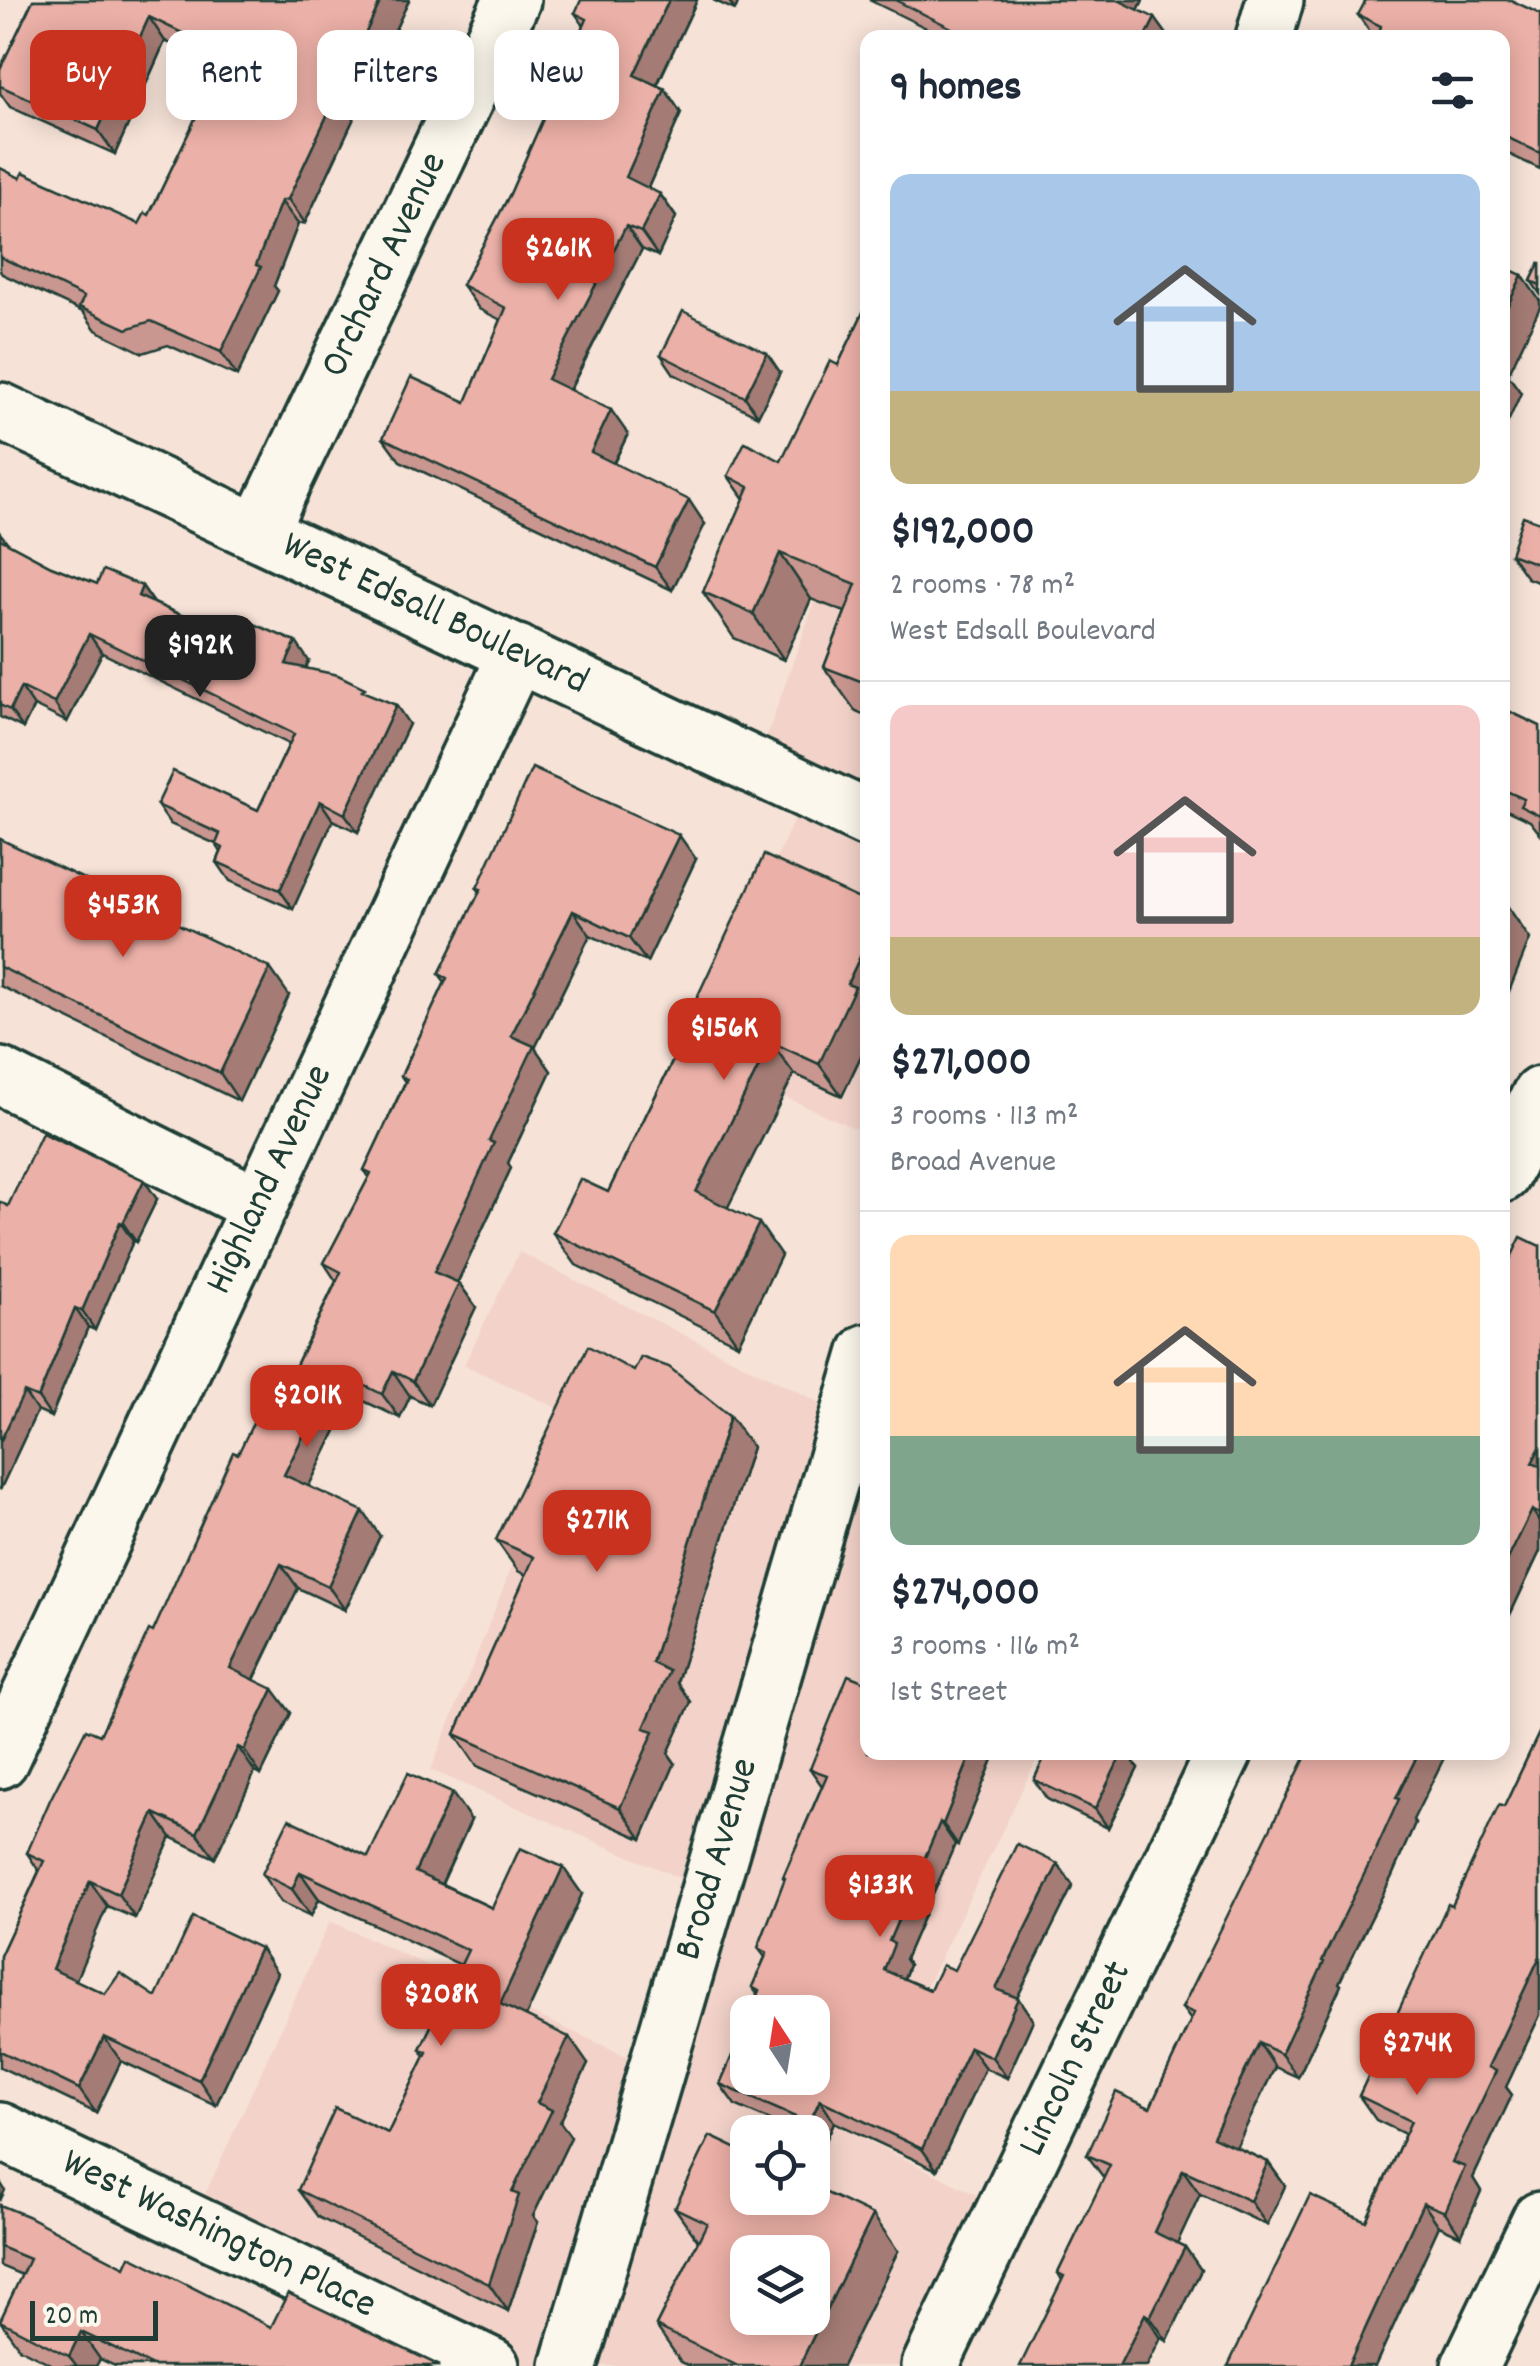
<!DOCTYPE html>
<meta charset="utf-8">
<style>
:root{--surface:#fff;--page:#f2f2f3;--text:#1f2937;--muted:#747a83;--line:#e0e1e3;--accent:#c8321e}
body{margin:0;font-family:Dekko,sans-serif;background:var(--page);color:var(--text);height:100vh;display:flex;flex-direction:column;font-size:38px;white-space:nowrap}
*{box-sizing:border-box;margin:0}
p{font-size:32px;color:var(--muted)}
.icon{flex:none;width:55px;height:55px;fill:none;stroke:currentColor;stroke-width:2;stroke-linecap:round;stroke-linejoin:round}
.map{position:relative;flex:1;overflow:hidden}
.details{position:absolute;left:860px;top:30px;width:650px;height:1730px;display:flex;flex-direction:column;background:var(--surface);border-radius:20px;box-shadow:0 5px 25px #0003}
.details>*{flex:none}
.top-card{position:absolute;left:30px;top:30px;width:680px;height:90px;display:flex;gap:20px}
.needle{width:65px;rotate:348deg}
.tools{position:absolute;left:730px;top:1995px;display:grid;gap:20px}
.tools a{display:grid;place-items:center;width:100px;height:100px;border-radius:20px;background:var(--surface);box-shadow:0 5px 25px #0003;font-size:50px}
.scale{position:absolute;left:30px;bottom:25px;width:128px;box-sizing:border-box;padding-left:10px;border:5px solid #1f3d34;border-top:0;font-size:28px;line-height:35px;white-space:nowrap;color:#1f3d34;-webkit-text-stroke:8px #fbf7ec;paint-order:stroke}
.price{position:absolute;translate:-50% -85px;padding:0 22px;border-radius:20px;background:var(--accent);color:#fff;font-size:32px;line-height:65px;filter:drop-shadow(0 2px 5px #0008)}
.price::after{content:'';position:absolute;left:50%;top:60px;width:30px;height:22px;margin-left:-15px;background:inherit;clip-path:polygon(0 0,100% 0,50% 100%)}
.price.selected{background:#222;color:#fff}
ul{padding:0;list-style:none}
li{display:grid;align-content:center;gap:20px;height:530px;padding:0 30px}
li+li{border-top:2px solid var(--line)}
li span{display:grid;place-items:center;height:310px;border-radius:20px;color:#555}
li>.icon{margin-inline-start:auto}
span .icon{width:180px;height:180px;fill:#fffc;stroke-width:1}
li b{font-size:42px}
h2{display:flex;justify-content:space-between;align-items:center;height:120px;padding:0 30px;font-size:42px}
.chip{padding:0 35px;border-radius:20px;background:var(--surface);box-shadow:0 5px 25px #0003;font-size:35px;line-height:90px}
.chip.selected{background:var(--accent);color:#fff}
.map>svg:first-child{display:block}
.built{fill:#f3d3c9;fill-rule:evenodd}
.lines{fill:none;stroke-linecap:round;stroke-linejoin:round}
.minor-casing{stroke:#1f3d34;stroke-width:62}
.major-casing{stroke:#1f3d34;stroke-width:62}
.minor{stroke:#fbf7ec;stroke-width:55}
.major{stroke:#fbf7ec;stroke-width:55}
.wall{fill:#ca9790;stroke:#1f3d34;stroke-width:2.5}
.shaded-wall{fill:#a47b75;stroke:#1f3d34;stroke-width:2.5}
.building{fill:#ebb0a7;stroke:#1f3d34;stroke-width:2.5;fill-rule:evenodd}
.labels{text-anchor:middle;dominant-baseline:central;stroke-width:9;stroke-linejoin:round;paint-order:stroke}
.street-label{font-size:40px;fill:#1f3d34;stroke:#fbf7ec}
</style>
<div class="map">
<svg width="1540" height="2366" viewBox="0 0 1540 2366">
<rect width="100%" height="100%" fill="#f6e2d7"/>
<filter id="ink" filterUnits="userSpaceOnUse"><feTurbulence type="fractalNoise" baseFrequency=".01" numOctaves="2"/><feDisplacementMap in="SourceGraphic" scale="20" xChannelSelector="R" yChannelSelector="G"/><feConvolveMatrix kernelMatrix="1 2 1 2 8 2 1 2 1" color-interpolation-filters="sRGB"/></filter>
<g filter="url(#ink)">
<g class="built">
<path d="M868 385 867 1134 687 1053 807 791 756 766 837 539Z"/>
<path d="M519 1252 848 1417 867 1352 868 1752 1040 1753 855 2134 1005 2209 930 2366H270L314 2281 192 2223 330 1921 655 2069 709 1891 431 1770 572 1415 464 1365ZM748 2012H812V2078H748ZM748 2132H812V2198H748ZM748 2252H812V2318H748Z"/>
</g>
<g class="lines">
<g class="minor-casing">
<g id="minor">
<path id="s1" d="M0 411 868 819"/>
<path id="s2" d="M259 532 512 0"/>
<path d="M0 1076 259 1206"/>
<path d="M1502 1174 1540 1095"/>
<path id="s3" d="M0 1760 517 653"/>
<path id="s4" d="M0 2131 491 2366"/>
<path id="s5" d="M930 2366 1224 1752"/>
<path d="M1470 2366 1540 2220"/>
</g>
</g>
<g class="major-casing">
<g id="major">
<path d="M1264 38 1275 0"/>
<path id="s6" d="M569 2366 868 1352"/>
</g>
</g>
<use href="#minor" class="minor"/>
<use href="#major" class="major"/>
</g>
<g class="wall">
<path d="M33 0H409L305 223 298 224 274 286 278 291 237 376 168 345 143 353 96 330 83 312 2 274 0 271V168L20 178 139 224 149 215 191 128 218 66 165 41 115 154 10 107 0 93V69Z"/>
<path d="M697 0 657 86 665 89 681 113 648 188 660 194 676 217 658 256 642 249 570 390 628 434 614 463 705 524 672 590 400 461 383 438 466 402 501 320 479 309 462 285 510 194 584 26 575 13Z"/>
<path d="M713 0H739L735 10Z"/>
<path d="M869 0H1143L1138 10 1168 36 947 38Z"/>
<path d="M1540 14V169L1502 151V38H1374L1358 15Z"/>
<path d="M1540 262V294L1531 281Z"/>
<path d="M868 302V717L856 712 824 667 845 612 811 599 784 660 734 638 703 592 744 499 728 476 781 461 838 365Z"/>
<path d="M661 355 780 372 758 416 674 374Z"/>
<path d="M1540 522V583L1527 578 1510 554Z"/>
<path d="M0 533 8 543 51 566 97 584 142 586 154 603 243 643 309 661 306 668 369 694 409 724 358 832 333 820 293 909 230 881 217 862 221 852 216 844 170 824 157 805 258 810 289 744 102 653 67 722 34 706 23 728 0 717Z"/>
<path d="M1502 708 1540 726V834L1530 821 1502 808Z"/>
<path d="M0 839 289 995 239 1101 0 986Z"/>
<path d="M696 859 647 962 590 935 535 1048 551 1071 508 1163 511 1168 458 1282 476 1307 430 1405 410 1396 400 1418 353 1396 308 1486 380 1536 345 1610 298 1588 254 1680 291 1713 261 1775 255 1772 215 1858 171 1837 135 1918 107 1906 75 1980 105 1994 156 1997 260 1948 277 1973 216 2105 121 2061 96 2113 0 2067V1956L39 1871 27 1853 100 1735 153 1632 238 1454 288 1382 336 1281 324 1263 369 1177 364 1170 405 1082 401 1076 445 982 439 974 480 892 477 888Z"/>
<path d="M868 903V1041L842 1096 794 1074 727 1208 781 1255 738 1344 576 1265 553 1233 608 1192 697 1011 693 1006Z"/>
<path d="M157 1199 136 1242 133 1241 95 1330 88 1327 51 1417 37 1411 0 1490V1202L8 1206Z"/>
<path d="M1540 1246V1551L1508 1619 1502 1617V1276Z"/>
<path d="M752 1447 677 1682 691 1702 668 1753 675 1763 642 1839 477 1766 455 1734 526 1575 518 1571 496 1540Z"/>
<path d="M1540 1731V2015L1506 2087 1512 2095 1473 2178 1481 2191 1461 2236 1439 2226 1375 2366H1228L1366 2221 1405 2134 1376 2120 1359 2096 1452 1906 1504 1807Z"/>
<path d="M868 1752H996L958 1845 955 1844 905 1959 909 1965 904 1979 930 1990 954 1970 1073 1885 1017 1998 1033 2020 1007 2078 985 2068 937 2170 834 2122 824 2145 812 2139V2132H797L735 2105 720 2084 758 1995 752 1987 765 1957 758 1948 785 1880 783 1877 822 1786 810 1769Z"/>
<path d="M1047 1752H1130L1129 1755 1138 1768 1108 1828 1047 1799 1034 1780Z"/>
<path d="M471 1820 442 1884 492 1908 582 1894 526 2016 588 2064 560 2122 571 2137 533 2216 538 2222 508 2311 318 2217 298 2190 388 2133 425 2056 420 2049 461 1965 319 1899 311 1916 281 1902 262 1874 368 1857Z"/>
<path d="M1413 1820 1415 1823 1392 1876 1339 1983 1341 1985 1298 2077 1275 2067 1236 2147 1268 2162 1285 2186 1267 2225 1200 2194 1177 2243 1185 2247 1201 2270 1167 2341 1062 2280 1058 2273 1104 2178 1087 2155 1150 2108 1191 2020 1182 2008Z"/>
<path d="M0 2205 125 2267 271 2327 440 2366H115L100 2359 96 2366H55L19 2348 0 2321 22 2275 0 2266Z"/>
<path d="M675 2208 898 2251 842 2366H690L681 2362 656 2326 698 2241Z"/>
</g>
<g class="shaded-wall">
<path d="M381 0H409L305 223 288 199Z"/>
<path d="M669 0H697L650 99 634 75Z"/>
<path d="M728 0H739L735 10Z"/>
<path d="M1121 0H1143L1133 20 1120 1Z"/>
<path d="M149 17 165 41 115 154 98 130Z"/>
<path d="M1155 18 1168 36V38H1145Z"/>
<path d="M665 89 681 113 642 201 626 177Z"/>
<path d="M660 194 676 217 658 256 641 232Z"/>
<path d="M281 201 298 224 274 286 278 291 237 376 221 352Z"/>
<path d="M626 226 642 249 563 402 547 379Z"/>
<path d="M1522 275 1540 301V307L1508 375 1521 393 1504 431 1502 318Z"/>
<path d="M767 353 780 372 758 416 745 397Z"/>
<path d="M611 410 628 434 607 475 591 452Z"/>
<path d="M689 500 705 524 672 590 655 567Z"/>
<path d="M780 553 811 599 784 660 753 614Z"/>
<path d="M142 586 155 605 138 596Z"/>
<path d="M89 634 102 653 67 722 54 703Z"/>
<path d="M296 642 309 661 299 683 286 664Z"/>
<path d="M21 687 34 706 23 728 10 710Z"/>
<path d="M396 705 409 724 358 832 345 814Z"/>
<path d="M320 801 333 820 293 909 280 890Z"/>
<path d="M679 835 696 859 647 962 629 938Z"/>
<path d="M1506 904 1530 939 1502 1009V914Z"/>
<path d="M573 911 590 935 535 1048 551 1071 508 1163 511 1168 451 1296 434 1272 489 1141 511 1036Z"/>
<path d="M868 940V1041L842 1096 819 1064 847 984Z"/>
<path d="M270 968 289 995 239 1101 220 1073Z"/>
<path d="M771 1042 794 1074 719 1225 696 1192Z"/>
<path d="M144 1180 157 1199 136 1242 123 1223Z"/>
<path d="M120 1222 133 1241 95 1330 82 1311Z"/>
<path d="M759 1223 781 1255 738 1344 715 1311Z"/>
<path d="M459 1283 476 1307 430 1405 413 1381Z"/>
<path d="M75 1308 88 1327 51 1417 38 1398Z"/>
<path d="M335 1371 353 1396 302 1500 284 1475Z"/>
<path d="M393 1371 410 1396 400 1418 382 1394Z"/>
<path d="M24 1392 37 1411 0 1490V1442Z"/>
<path d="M730 1416 752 1447 677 1682 691 1702 668 1753 675 1763 642 1839 620 1808 644 1728 652 1663Z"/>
<path d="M1540 1447V1474L1532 1463Z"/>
<path d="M1532 1510 1540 1522V1551L1508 1619 1502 1612V1571Z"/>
<path d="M363 1511 380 1536 345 1610 328 1586Z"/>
<path d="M281 1564 298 1588 247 1693 230 1668Z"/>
<path d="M273 1689 291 1713 261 1775 244 1750Z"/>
<path d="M238 1747 255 1772 215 1858 197 1833Z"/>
<path d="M972 1752H996L958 1845 943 1824Z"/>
<path d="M1118 1752H1130L1129 1755 1138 1768 1108 1828 1095 1809Z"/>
<path d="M1419 1752H1447L1413 1820 1415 1823 1392 1876 1339 1983 1341 1985 1298 2077 1281 2054 1322 1961 1396 1798Z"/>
<path d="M452 1793 471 1820 434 1900 415 1872Z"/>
<path d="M154 1813 171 1837 135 1918 118 1894Z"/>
<path d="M940 1822 955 1844 905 1959 909 1965 899 1991 884 1970 889 1941Z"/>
<path d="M1058 1864 1073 1885 1011 2010 996 1989Z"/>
<path d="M563 1867 582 1894 519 2031 500 2004Z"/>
<path d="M300 1872 319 1899 311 1916 292 1889Z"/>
<path d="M90 1881 107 1906 70 1994 52 1969Z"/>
<path d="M260 1948 277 1973 216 2105 199 2080Z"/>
<path d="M1540 1956V2015L1506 2087 1512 2095 1473 2178 1481 2191 1461 2236 1445 2212 1452 2162 1488 2067Z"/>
<path d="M1018 1998 1033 2020 1007 2078 992 2057Z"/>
<path d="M104 2037 121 2061 96 2113 79 2089Z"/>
<path d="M569 2037 588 2064 560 2122 571 2137 533 2216 538 2222 508 2311 489 2284 537 2103Z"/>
<path d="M1259 2043 1275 2067 1230 2160 1213 2137Z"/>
<path d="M970 2047 985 2068 937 2170 922 2149Z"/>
<path d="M820 2100 834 2122 824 2145 809 2123Z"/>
<path d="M1268 2162 1285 2186 1267 2225 1250 2201Z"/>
<path d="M1183 2170 1200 2194 1171 2256 1154 2232Z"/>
<path d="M0 2182 5 2190 0 2201Z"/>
<path d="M1423 2203 1439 2226 1375 2366H1348Z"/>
<path d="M873 2215 898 2251 842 2366H799Z"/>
<path d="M1185 2247 1201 2270 1167 2341 1150 2317Z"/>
<path d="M1145 2314 1161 2338 1147 2366H1119Z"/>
<path d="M81 2332 100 2359 96 2366H77L69 2356Z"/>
</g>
<g class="building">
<path d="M33 0H381L288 199 281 201 256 265 261 267 221 352 151 321 127 329 79 307 84 297 0 257V168L20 178 23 172 139 224 145 213 149 215 191 128 224 53 149 17 98 130 0 86V69Z"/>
<path d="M581 0H669L634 75 665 89 626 177 660 194 641 232 626 226 547 379 611 410 591 452 689 500 655 567 383 438 411 377 466 402 506 308 462 285 510 194 587 19 575 13Z"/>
<path d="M895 0H1121L1120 1 1155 18 1145 38H972Z"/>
<path d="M1366 0H1511L1540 14V153L1502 135V38H1376L1381 26 1358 15Z"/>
<path d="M1540 262V285L1531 281Z"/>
<path d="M1502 266 1522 275 1502 318Z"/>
<path d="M868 302V684L824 667 856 584 780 553 753 614 703 592 749 487 728 476 745 442 781 461 830 361 838 365Z"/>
<path d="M683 311 767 353 745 397 661 355Z"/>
<path d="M1523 516 1540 522V565L1510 554Z"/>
<path d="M0 539 51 566 97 584 103 570 142 586 138 596 243 643 252 623 296 642 286 664 338 675 365 688 362 691 396 705 345 814 320 801 280 890 217 862 223 848 216 844 220 834 157 805 173 771 258 810 294 734 89 634 54 703 21 687 10 710 0 705Z"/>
<path d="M1502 708 1540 726V816L1520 806 1524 799 1502 789Z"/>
<path d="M532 768 679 835 629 938 573 911 511 1036 534 1046 489 1141 494 1143 434 1272 459 1283 413 1381 393 1371 382 1394 335 1371 284 1475 363 1511 328 1586 281 1564 230 1668 273 1689 244 1750 238 1747 197 1833 154 1813 118 1894 90 1881 52 1969 105 1994 120 1973 156 1997 193 1917 260 1948 199 2080 104 2037 79 2089 0 2051V1956L44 1861 27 1853 50 1800 86 1729 100 1735 149 1630 153 1632 233 1452 238 1454 276 1376 288 1382 341 1272 324 1263 371 1173 364 1170 407 1079 401 1076 447 978 439 974 481 889 477 888Z"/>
<path d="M0 839 270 968 220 1073 0 967Z"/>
<path d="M764 855 868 903V928L865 933 868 934V940L847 984 855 987 819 1064 771 1042 696 1192 759 1223 715 1311 553 1233 580 1179 608 1192 699 1008 693 1006Z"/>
<path d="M42 1133 144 1180 123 1223 120 1222 82 1311 75 1308 38 1398 24 1392 0 1442V1202L8 1206Z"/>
<path d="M1521 1237 1540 1246V1447L1532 1463 1540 1466V1514L1532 1510 1502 1571V1276Z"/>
<path d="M588 1346 634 1371 641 1357 669 1367 730 1416 652 1663 669 1671 644 1728 654 1731 620 1808 455 1734 534 1557 496 1540Z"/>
<path d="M848 1675 868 1683V1752H972L943 1824 940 1822 889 1941 894 1944 884 1970 930 1990 942 1965 954 1970 1017 1844 1058 1864 996 1989 1018 1998 992 2057 970 2047 922 2149 820 2100 809 2123 720 2084 748 2019V2078H812V2012H750L759 1991 752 1987 767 1953 758 1948 785 1878 783 1877 827 1775 810 1769Z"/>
<path d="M1540 1731V1956L1488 2067 1496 2071 1452 2162 1465 2167 1445 2212 1423 2203 1348 2366H1228L1310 2195 1366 2221 1411 2121 1359 2096 1448 1904 1452 1906 1499 1805 1504 1807Z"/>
<path d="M1047 1752H1123L1095 1809 1034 1780Z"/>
<path d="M1308 1752H1419L1396 1798 1399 1799 1375 1852 1322 1961 1324 1962 1281 2054 1259 2043 1213 2137 1268 2162 1250 2201 1183 2170 1154 2232 1185 2247 1150 2317 1145 2314 1119 2366H1020L1064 2276 1058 2273 1110 2165 1087 2155 1116 2092 1150 2108 1194 2013 1182 2008Z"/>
<path d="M408 1773 452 1793 415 1872 492 1908 520 1848 563 1867 500 2004 569 2037 537 2103 552 2110 512 2192 519 2195 489 2284 298 2190 335 2108 388 2133 427 2052 420 2049 468 1950 300 1872 292 1889 262 1874 289 1819 368 1857Z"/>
<path d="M710 2136 748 2154V2198H812V2186L873 2215 799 2366H738L656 2326 707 2223 675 2208ZM748 2252H812V2318H748Z"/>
<path d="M0 2205 27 2216 125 2267 130 2256 271 2327 288 2293 440 2366H152L81 2332 69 2356 0 2321 29 2259 0 2247Z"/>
</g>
</g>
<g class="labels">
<g class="street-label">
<text stroke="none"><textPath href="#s2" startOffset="295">Orchard Avenue</textPath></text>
<text stroke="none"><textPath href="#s1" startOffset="480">West Edsall Boulevard</textPath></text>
<text stroke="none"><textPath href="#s3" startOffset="640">Highland Avenue</textPath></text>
<text stroke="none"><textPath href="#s6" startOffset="528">Broad Avenue</textPath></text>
<text stroke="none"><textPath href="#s5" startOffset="340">Lincoln Street</textPath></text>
<text stroke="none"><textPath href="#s4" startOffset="242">West Washington Place</textPath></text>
</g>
</g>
</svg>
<div class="tools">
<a><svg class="needle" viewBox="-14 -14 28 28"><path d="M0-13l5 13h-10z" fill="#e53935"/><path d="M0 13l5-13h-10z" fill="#747a83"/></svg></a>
<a><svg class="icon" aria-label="locate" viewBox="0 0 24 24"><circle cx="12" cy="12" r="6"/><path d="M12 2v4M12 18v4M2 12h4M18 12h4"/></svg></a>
<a><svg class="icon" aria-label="layers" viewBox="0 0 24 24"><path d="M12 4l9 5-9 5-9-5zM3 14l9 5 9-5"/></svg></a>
</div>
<div class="scale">20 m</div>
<b class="price" style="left:558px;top:303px">$261K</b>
<b class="price selected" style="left:200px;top:700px">$192K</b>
<b class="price" style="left:123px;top:960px">$453K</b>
<b class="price" style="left:724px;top:1083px">$156K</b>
<b class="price" style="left:307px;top:1450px">$201K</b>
<b class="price" style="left:597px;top:1575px">$271K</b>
<b class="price" style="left:880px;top:1940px">$133K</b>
<b class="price" style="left:441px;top:2049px">$208K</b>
<b class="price" style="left:1417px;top:2098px">$274K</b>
<div class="top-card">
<a class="chip selected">Buy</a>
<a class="chip">Rent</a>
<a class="chip">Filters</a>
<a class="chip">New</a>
</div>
<section class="details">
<h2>9 homes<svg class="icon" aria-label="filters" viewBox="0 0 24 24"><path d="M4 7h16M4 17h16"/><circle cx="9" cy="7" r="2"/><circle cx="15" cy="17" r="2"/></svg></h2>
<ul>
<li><span style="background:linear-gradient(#a9c7e8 70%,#c2b280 0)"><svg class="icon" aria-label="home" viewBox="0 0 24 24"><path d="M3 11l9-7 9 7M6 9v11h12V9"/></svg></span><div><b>$192,000</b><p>2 rooms · 78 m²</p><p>West Edsall Boulevard</p></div></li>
<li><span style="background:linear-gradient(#f6c9c9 75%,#c2b280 0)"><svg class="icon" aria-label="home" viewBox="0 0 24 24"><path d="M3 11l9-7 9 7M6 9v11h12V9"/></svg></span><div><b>$271,000</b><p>3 rooms · 113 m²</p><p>Broad Avenue</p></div></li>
<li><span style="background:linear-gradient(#ffd9b3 65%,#7fa58c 0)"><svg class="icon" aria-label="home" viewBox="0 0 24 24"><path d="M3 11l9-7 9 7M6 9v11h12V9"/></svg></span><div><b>$274,000</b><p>3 rooms · 116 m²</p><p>1st Street</p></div></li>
</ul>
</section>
</div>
